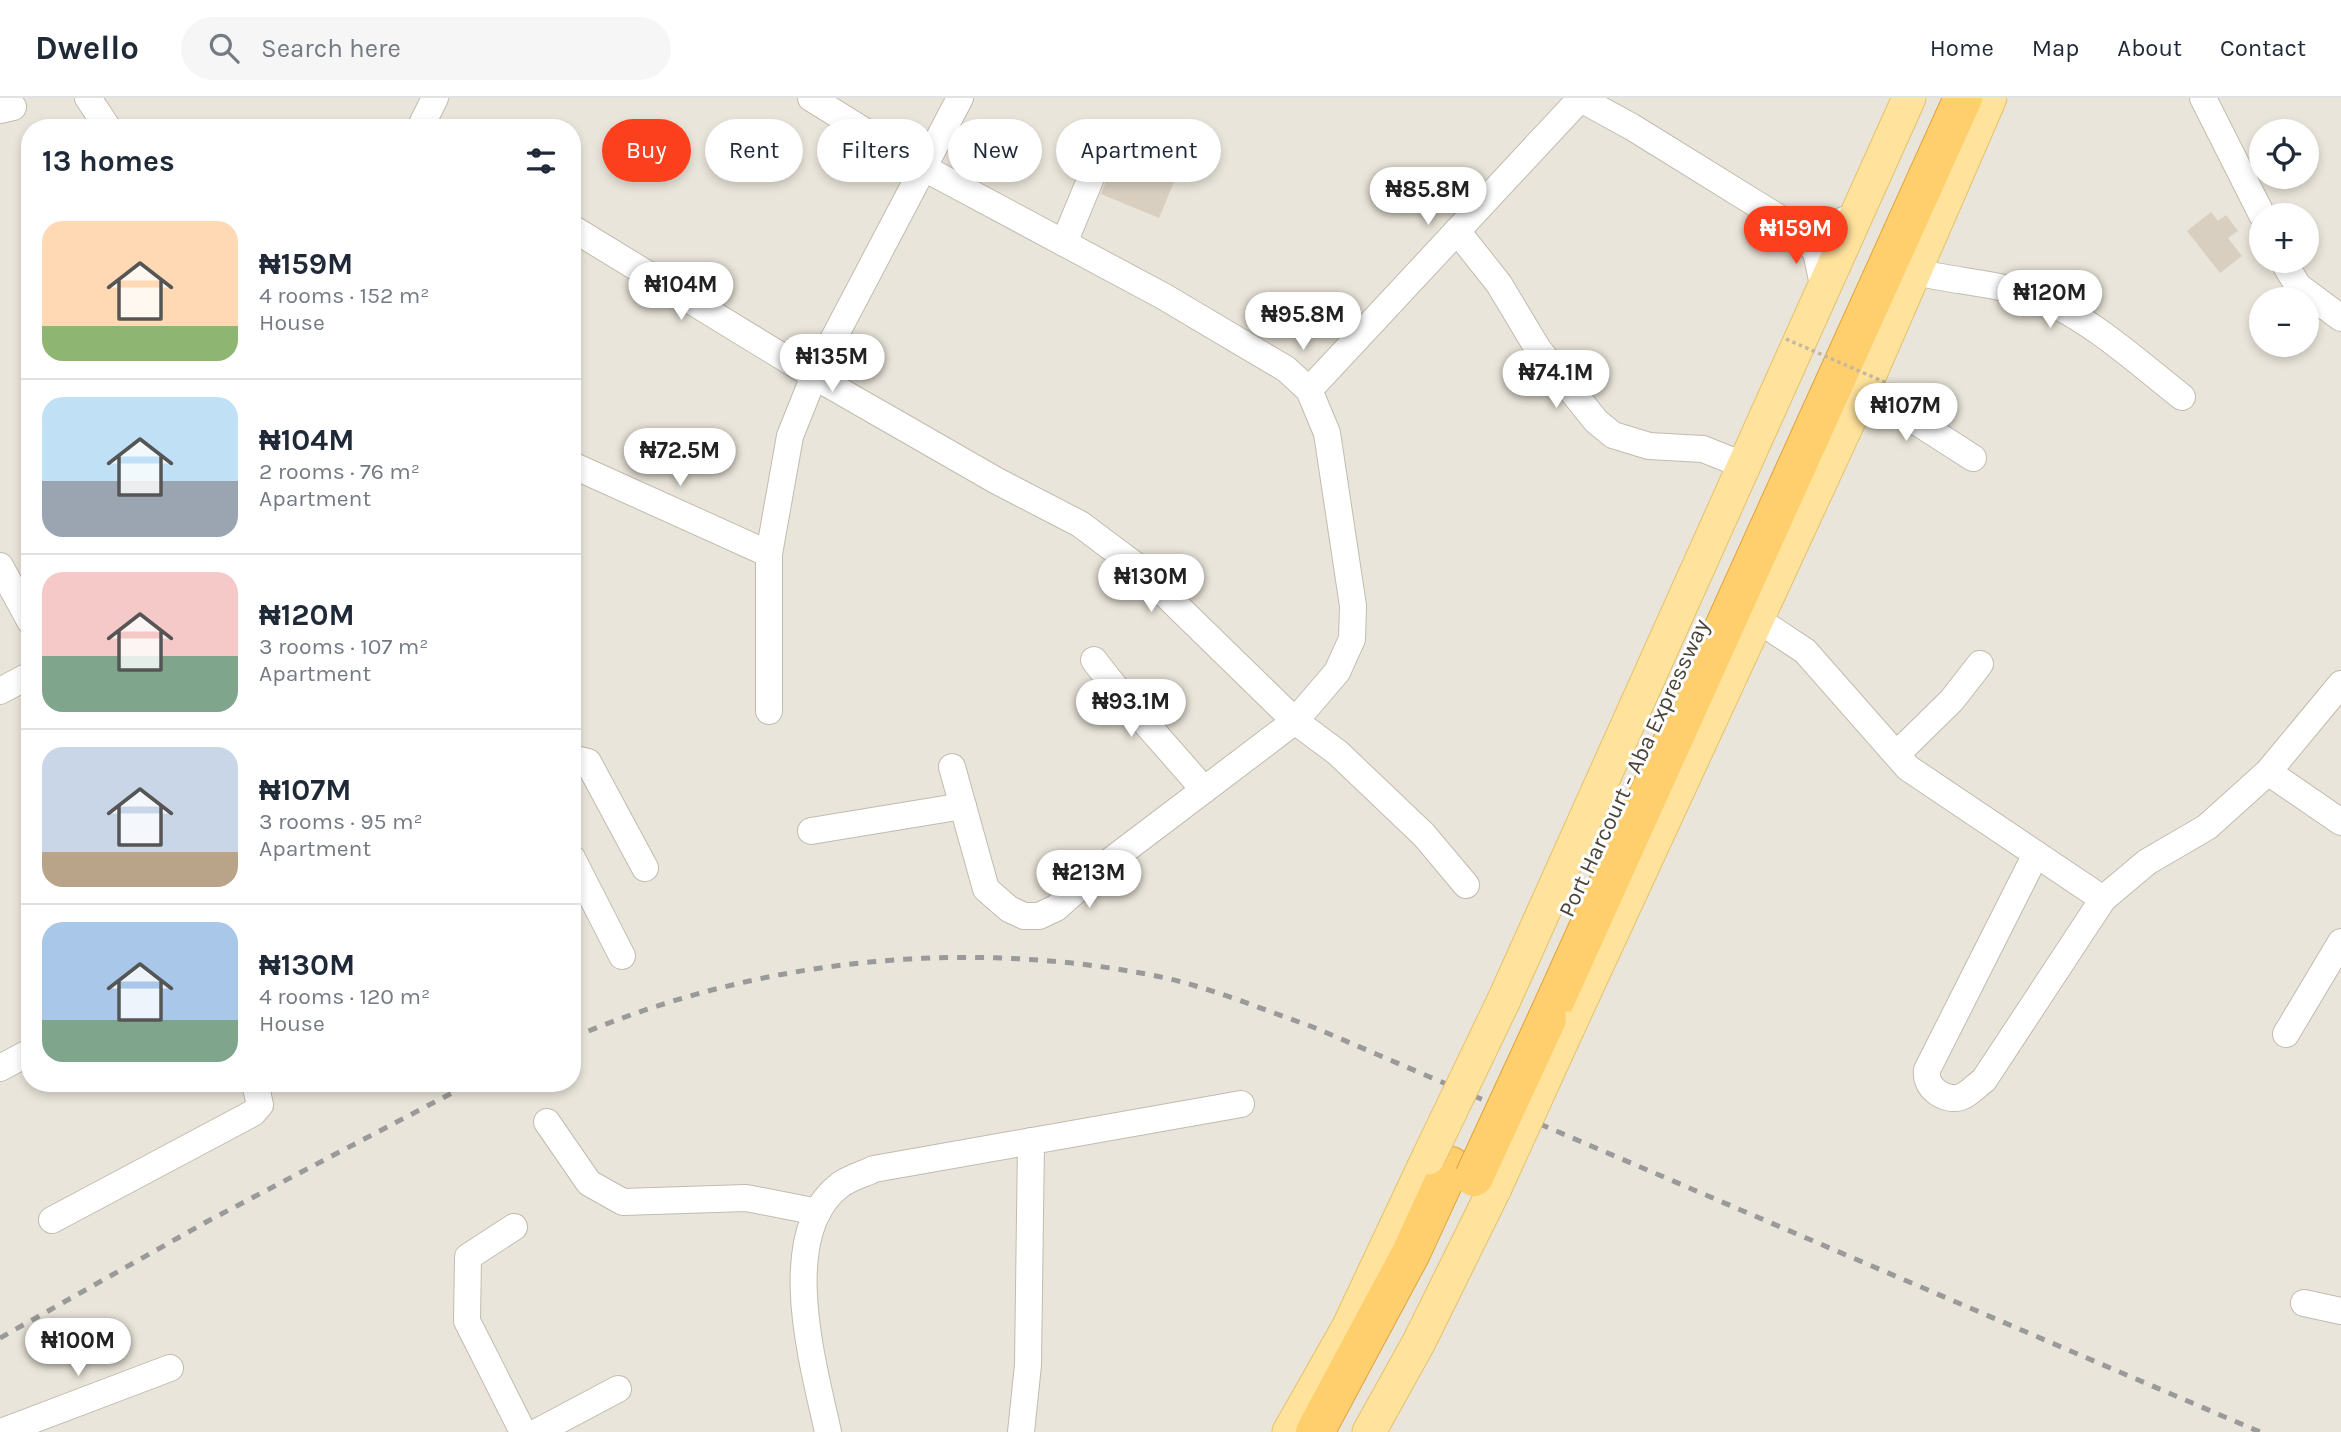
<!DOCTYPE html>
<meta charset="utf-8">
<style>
:root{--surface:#fff;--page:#f6f6f7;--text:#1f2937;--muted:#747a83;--line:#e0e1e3;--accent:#fc3f1d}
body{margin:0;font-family:Karla,sans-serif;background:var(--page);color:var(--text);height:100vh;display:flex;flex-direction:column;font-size:26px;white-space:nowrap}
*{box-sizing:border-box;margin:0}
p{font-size:23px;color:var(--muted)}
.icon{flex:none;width:38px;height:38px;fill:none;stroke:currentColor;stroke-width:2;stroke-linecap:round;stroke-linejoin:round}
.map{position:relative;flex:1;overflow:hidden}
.panel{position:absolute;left:21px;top:21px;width:560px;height:973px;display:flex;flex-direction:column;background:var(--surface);border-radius:28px;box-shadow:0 4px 10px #0003}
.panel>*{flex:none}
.top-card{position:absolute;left:602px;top:21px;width:665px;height:63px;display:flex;gap:14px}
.controls{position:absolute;left:2249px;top:21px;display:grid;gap:14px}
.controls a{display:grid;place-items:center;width:70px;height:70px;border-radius:50%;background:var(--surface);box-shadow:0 4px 10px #0003;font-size:35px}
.price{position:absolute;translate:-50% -60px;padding:0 16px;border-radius:24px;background:#fff;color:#222;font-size:23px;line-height:46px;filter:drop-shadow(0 2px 4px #0008)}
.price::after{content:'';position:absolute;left:50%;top:42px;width:21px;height:16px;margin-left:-10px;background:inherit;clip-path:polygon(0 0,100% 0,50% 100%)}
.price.on{background:var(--accent);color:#fff}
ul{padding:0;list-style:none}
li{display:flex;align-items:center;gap:21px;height:175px;padding:0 21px}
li+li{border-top:2px solid var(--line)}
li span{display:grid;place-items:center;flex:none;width:196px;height:140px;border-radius:21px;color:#555}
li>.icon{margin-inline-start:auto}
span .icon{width:84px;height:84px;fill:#fffc;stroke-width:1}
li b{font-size:30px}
h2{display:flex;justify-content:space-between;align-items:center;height:84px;padding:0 21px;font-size:30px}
.tag{padding:0 24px;border-radius:32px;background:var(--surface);box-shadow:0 4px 10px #0003;font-size:24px;line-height:63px}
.tag.on{background:var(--accent);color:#fff}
header{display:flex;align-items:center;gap:42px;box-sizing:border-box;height:98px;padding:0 35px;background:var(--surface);border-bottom:2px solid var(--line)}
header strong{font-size:33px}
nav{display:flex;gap:38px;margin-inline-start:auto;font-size:24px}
.search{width:490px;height:63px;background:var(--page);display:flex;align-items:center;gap:18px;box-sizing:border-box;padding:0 24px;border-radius:38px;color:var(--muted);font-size:26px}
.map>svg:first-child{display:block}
.residential{fill:#eae5da;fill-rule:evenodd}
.building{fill:#d8cfc1}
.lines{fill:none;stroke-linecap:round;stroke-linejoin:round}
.minor-casing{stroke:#c2bbae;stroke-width:28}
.major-casing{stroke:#e6c16a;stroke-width:35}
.highway-casing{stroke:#e0a43c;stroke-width:40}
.minor{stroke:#fff;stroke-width:26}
.major{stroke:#ffe39c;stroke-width:33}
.highway{stroke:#ffcf6e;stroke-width:38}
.rail{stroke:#9a9a9a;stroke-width:5;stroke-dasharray:9 9;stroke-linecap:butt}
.major-bridge-casing{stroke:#e6c16a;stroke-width:35;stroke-linecap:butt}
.highway-bridge-casing{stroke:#e0a43c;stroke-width:40;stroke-linecap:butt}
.path-bridge{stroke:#c4b79f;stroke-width:3.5;stroke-dasharray:3.5 3.5;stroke-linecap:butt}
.major-bridge{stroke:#ffe39c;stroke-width:33}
.highway-bridge{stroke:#ffcf6e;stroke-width:38}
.labels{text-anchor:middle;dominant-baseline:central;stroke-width:6;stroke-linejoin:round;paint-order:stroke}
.street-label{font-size:23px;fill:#4b4439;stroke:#fff}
</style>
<header>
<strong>Dwello</strong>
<div class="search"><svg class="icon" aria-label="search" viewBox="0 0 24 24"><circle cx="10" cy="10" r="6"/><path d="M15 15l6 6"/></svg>Search here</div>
<nav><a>Home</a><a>Map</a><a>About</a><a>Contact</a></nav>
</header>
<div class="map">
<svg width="2341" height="1334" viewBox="0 0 2341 1334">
<rect width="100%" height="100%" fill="#f6f3ec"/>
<path class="residential" d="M0 0H2341V1334H0ZM30 30H572V985H30ZM2261 33H2306V79H2261ZM2261 117H2306V163H2261ZM2261 201H2306V247H2261Z"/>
<g class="building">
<path d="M1117 54 1176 79 1159 120 1101 96Z"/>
<path d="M2211 114 2218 123 2226 117 2238 133 2228 140 2242 158 2220 175 2187 133Z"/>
</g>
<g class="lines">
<g class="minor-casing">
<g id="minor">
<path d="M88 0 108 30"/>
<path d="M811 0 924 70 1163 198 1286 271 1309 292 1327 335 1353 508 1352 541 1337 574 1295 623 1101 770 1056 810 1039 818H1024L1009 811 986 791 952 669"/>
<path d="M1579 0 1632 29 1800 133 1816 154 1824 191"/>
<path d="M2203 0 2262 117"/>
<path d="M0 12 13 9"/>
<path d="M420 30 435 0"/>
<path d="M572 130 814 278 997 383 1080 426 1136 468 1295 623 1338 655 1424 737 1466 787"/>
<path d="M1457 133 1499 186 1538 251 1596 323 1613 337 1649 348 1703 351 1743 367"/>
<path d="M1800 133 1817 132 1858 117"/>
<path d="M1064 145 1102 53"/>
<path d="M2283 163 2298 188 2341 220"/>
<path d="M1916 174C1957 184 2001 185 2041 201 2090 220 2141 267 2182 299"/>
<path d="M1864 290 1973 360"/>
<path d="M1309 292 1581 0"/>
<path d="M572 367 769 456"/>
<path d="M0 468 30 523"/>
<path d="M1758 522 1805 553 1908 670 2103 801"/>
<path d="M1094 562C1128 608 1167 648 1204 692"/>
<path d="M0 593 30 577"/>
<path d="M769 613V456L790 338 814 278 960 0"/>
<path d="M1897 656 1952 602 1980 566"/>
<path d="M572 660 588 664 645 770"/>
<path d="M2268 674 2341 724"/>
<path d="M811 733 963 708"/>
<path d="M2036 756 1927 972C1924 990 1945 1004 1961 999 1969 996 1977 987 1984 982L2103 801 2147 764 2207 729 2268 674 2341 586"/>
<path d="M572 760 622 858"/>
<path d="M2286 936 2341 844"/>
<path d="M0 970 30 954"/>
<path d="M547 1024 589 1085 623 1104 746 1100 818 1114"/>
<path d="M52 1122 253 1015 260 1007 255 985"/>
<path d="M514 1129 468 1159 467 1223 523 1334"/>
<path d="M2304 1205 2341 1213"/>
<path d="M1 1334 170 1270"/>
<path d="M537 1334 618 1291"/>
<path d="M828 1334C814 1269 775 1136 840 1087 849 1080 864 1076 874 1071L1241 1006"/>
<path d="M1021 1334 1028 1267 1031 1043"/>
</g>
</g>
<g class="major-casing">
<g id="major">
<path d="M1504 902 1909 0"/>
<path d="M1568 930 1864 290 1990 0"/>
<path d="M1289 1334 1348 1230 1428 1060"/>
<path d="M1369 1334 1419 1244 1495 1090"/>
</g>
</g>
<g class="highway-casing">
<g id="highway">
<path d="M1547 921 1963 0"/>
<path d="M1315 1334 1411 1155 1451 1068"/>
</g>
</g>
<use href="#minor" class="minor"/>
<use href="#major" class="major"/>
<use href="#highway" class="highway"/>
<g class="rail">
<path d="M572 940C751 863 954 840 1146 876 1203 886 1258 910 1313 929L2260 1334"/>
<path d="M0 1240 208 1123 471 985"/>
</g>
<g class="major-bridge-casing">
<g id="major-bridge">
<path d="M1428 1060 1504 902"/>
<path d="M1495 1090 1568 930"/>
</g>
</g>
<g class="highway-bridge-casing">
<path id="highway-bridge" d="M1474 1079 1547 921"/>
</g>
<path class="path-bridge" d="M1786 241 1889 286"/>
<use href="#major-bridge" class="major-bridge"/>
<use href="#highway-bridge" class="highway-bridge"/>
</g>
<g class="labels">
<g class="street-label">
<text transform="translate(1634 670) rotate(-65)">Port Harcourt - Aba Expressway</text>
</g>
</g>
</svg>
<div class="controls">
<a><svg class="icon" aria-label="locate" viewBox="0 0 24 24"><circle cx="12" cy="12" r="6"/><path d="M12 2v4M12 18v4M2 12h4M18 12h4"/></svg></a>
<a>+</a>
<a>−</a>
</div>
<b class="price" style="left:1428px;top:129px">₦85.8M</b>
<b class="price on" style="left:1796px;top:168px">₦159M</b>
<b class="price" style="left:681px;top:224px">₦104M</b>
<b class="price" style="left:2050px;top:232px">₦120M</b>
<b class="price" style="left:1303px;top:254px">₦95.8M</b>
<b class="price" style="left:832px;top:296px">₦135M</b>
<b class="price" style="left:1556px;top:312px">₦74.1M</b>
<b class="price" style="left:1906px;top:345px">₦107M</b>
<b class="price" style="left:680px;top:390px">₦72.5M</b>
<b class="price" style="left:1151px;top:516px">₦130M</b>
<b class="price" style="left:1131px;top:641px">₦93.1M</b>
<b class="price" style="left:1089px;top:812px">₦213M</b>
<b class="price" style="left:78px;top:1280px">₦100M</b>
<div class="top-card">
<a class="tag on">Buy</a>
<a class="tag">Rent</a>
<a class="tag">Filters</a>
<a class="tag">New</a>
<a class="tag">Apartment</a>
</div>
<section class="panel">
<h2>13 homes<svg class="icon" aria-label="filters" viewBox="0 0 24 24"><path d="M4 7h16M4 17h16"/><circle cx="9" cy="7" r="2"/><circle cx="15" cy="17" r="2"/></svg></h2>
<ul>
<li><span style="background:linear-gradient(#ffd9b3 75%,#8fb573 0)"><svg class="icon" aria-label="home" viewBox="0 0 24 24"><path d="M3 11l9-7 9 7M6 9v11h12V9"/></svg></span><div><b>₦159M</b><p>4 rooms · 152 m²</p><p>House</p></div></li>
<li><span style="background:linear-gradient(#bfe0f5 60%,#9aa5b1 0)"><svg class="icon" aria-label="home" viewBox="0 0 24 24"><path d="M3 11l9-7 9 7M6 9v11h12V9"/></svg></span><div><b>₦104M</b><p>2 rooms · 76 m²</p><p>Apartment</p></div></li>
<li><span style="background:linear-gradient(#f6c9c9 60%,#7fa58c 0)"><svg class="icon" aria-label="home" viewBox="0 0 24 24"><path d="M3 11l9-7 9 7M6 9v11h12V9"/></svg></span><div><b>₦120M</b><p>3 rooms · 107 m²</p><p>Apartment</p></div></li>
<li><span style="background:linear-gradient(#c9d6e8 75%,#b9a48a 0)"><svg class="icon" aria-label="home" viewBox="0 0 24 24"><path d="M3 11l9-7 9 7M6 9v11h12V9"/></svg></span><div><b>₦107M</b><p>3 rooms · 95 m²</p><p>Apartment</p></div></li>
<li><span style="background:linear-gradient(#a9c7e8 70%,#7fa58c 0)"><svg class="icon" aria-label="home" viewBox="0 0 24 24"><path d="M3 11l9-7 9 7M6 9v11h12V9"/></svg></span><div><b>₦130M</b><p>4 rooms · 120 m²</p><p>House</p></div></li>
</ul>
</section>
</div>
